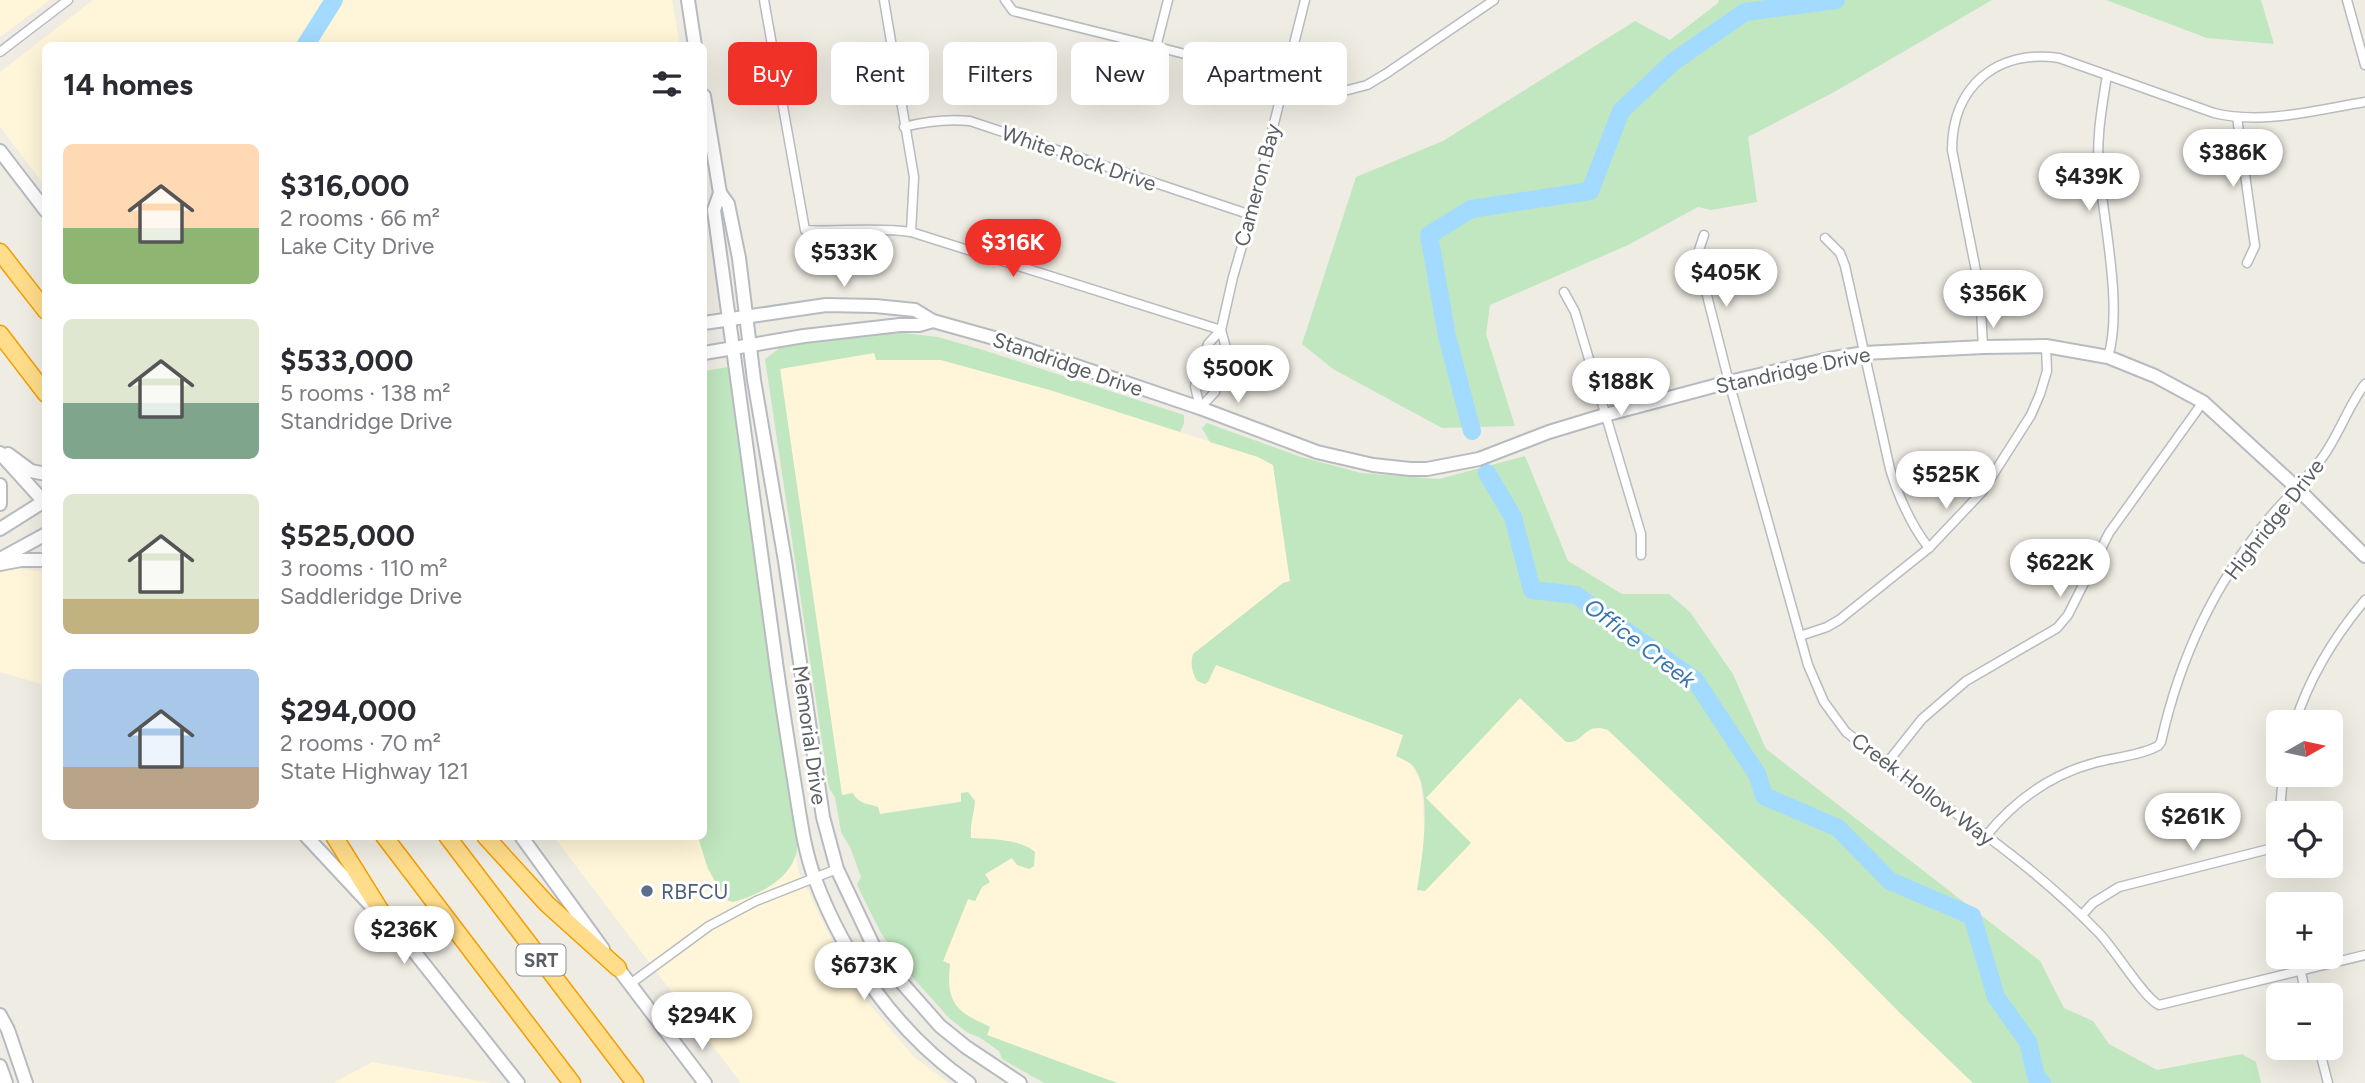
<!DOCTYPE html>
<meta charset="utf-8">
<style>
:root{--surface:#fff;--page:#f7f7f7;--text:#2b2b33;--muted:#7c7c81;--accent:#f03128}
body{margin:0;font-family:Figtree,sans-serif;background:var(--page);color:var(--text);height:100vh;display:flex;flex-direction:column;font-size:26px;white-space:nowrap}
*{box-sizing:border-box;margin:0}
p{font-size:23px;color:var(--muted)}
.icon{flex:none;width:38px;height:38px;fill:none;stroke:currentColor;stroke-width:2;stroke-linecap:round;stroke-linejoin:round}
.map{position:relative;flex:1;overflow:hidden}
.panel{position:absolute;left:42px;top:42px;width:665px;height:798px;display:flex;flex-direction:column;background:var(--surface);border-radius:10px;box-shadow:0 7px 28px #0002}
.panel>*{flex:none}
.top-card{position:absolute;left:728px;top:42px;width:665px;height:63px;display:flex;gap:14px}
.needle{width:46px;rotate:81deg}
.tools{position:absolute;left:2266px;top:710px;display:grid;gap:14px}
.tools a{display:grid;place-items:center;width:77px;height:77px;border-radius:10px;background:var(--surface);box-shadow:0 7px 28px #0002;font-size:35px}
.price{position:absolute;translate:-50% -60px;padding:0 16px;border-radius:24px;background:#fff;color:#222;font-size:23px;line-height:46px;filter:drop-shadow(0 2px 4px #0008)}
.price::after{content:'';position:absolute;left:50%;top:42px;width:21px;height:16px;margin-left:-10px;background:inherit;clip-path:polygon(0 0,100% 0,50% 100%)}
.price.active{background:var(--accent);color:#fff}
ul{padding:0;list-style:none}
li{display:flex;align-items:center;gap:21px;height:175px;padding:0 21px}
li span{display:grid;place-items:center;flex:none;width:196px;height:140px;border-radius:10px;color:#555}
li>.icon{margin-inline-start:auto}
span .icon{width:84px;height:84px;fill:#fffc;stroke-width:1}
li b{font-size:30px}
h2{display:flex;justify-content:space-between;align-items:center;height:84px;padding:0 21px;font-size:30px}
.pill{padding:0 24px;border-radius:10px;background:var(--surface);box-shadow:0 7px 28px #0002;font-size:24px;line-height:63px}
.pill.active{background:var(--accent);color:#fff}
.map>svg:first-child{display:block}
.commercial{fill:#fff5d8}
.green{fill:#c0e7bf}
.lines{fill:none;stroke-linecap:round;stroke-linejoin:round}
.river{stroke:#a3daff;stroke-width:18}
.street-casing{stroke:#b8bbc0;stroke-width:11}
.secondary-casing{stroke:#b7bbc0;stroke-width:16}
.highway-casing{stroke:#f29e00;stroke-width:19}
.street{stroke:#fff;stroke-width:8}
.secondary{stroke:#fff;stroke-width:12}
.highway{stroke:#ffdd8a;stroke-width:16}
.service-dot{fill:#5c6f8a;stroke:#fff;stroke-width:2.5}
.labels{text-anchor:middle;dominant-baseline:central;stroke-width:6;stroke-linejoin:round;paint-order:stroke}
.shield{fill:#fff;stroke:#8c9093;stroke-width:2}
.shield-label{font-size:19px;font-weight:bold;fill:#5b6065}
.street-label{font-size:21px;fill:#5b6065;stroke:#fff}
.service-label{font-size:21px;fill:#4e5e75;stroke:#fff;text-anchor:start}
.water-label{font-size:23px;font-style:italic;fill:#3975ad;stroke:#fff}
</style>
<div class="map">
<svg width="2365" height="1083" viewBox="0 0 2365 1083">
<rect width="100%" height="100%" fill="#efece3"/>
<g class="commercial">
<path d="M0 0H50L0 37Z"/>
<path d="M93 0H672L680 45 46 46 45 186 0 127V72Z"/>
<path d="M875 353 877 360H941L1050 390 1258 457 1273 465 1290 582 1283 583 1193 654 1403 735 1411 764 1421 782 1423 804 1425 843 1418 890 1425 891 1426 798 1520 698 1566 742 1576 741 1592 728 1599 727 1608 730 1819 931 1900 1013 1973 1083H1117L987 1035 989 1026 964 1014 956 1005 947 986 950 964 943 961 968 899 975 901 982 887 985 875 1029 847 971 839 970 820 962 801 880 814 854 796 842 795 780 368Z"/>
<path d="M721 368 798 870 854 986 914 1057 949 1083H741L554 837 704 836V371Z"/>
<path d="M13 568 45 572V685L0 672V573Z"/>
<path d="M372 1062 491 1083H333Z"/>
</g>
<g class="green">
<path d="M1719 0H1992L1836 91 1748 137 1757 202 1711 210 1698 207 1628 245 1490 305 1486 334 1515 426 1442 428 1333 369 1302 344 1356 177 1443 141 1635 21 1670 40 1718 3Z"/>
<path d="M2106 0H2261L2274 44 2207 38Z"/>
<path d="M903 333 938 337 983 350 1184 415V423L1180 432 1050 390 941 360H876L874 353 780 369 842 795 853 793C859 805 868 803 878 807L880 814 961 802V793L968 792 975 801C974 814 970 824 971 838 990 839 1021 839 1035 852L1034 866 1029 869 1017 865 1012 858 985 874 990 882 982 887 975 901 968 899 943 961 950 964C946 1003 955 1011 990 1027L987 1035 1117 1083H1044L1002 1059 999 1051 979 1037 968 1033 949 1018 908 972 881 933 860 891 857 884 861 877 850 847 841 832 835 797 829 788 765 359 781 347 869 335Z"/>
<path d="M728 367 795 826C808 869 769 892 733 902L726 900 708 869 698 837 704 836 705 809 704 371Z"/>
<path d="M1207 423 1298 456 1361 473 1439 479 1525 456 1568 561 1622 594H1669L1690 612 1733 674 1766 749 2040 961 2064 1008 2093 1021 2109 1044 2157 1070 2242 1054 2256 1062 2261 1083H1973L1900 1013 1819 931 1608 730C1584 721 1584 744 1566 742L1520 698 1426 798 1471 843 1425 891 1417 890C1422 861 1433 792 1414 767 1410 762 1402 759 1396 756L1403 735 1216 665 1208 682 1205 684 1197 681C1192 673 1190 663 1193 654L1283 583 1290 581 1273 465 1258 457 1210 442 1202 428Z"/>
</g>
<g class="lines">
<g class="river">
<path d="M305 46 334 0"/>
<path d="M1472 431 1447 336 1429 235 1471 209 1590 191 1621 111 1673 62 1745 12 1836 0"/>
<path d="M1487 473 1513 517 1532 590 1576 595 1695 680 1757 774 1764 796 1838 828 1890 881 1972 916 1996 997 2028 1042 2036 1076 2042 1083"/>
</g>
<g class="street-casing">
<g id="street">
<path d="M764 0 805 230C840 232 876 227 911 232L1221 330"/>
<path d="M884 0 914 177 911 232"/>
<path d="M1005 0 1013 11 1285 79 1348 90 1367 85 1387 73 1494 0"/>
<path d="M2347 0 2365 65"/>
<path d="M1156 47 1168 0"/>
<path d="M0 52 68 0"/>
<path d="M2107 75C2102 107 2096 138 2099 171 2104 223 2123 309 2108 357"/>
<path d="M2237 117 2255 246 2247 263"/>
<path d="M904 127C927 121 947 119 970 121L1251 215"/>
<path d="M1704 235 1698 253 1699 264 1729 382 1808 665 1824 702 1846 732C1930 798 2023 854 2098 932 2114 948 2144 998 2159 1005L2365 955"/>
<path d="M1825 238 1840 253 1845 266 1890 469C1899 498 1910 524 1929 548"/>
<path d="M1564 292 1575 312 1641 534V555"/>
<path d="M1983 347 1980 291 1952 150C1952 86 1997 49 2059 58L2214 113C2263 125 2316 110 2365 102"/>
<path d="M1200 408 1215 392 1227 351 1221 330 1233 277 1251 215 1305 0"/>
<path d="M1200 408 1195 386 1208 344 1221 330"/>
<path d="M1800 636 1827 627 1839 620 1929 548 1982 492 2031 415 2040 394 2047 371 2046 346"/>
<path d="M2295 723C2309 678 2335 636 2365 600"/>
<path d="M1887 763 1922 719 1966 681 2057 628 2068 615 2109 533 2203 402"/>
<path d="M1986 836C2015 800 2050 775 2094 763 2115 757 2139 756 2158 746L2161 742C2179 661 2213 586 2266 522 2284 499 2305 482 2322 458 2339 435 2348 406 2365 384"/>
<path d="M2082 915 2093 903 2119 887 2277 847 2283 775"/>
<path d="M2301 972 2306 996"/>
<path d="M630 984 709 926 756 901 837 869"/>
<path d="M2319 1048 2328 1083"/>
</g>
</g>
<g class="secondary-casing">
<g id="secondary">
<path d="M688 0 695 46"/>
<path d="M704 96 720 193 714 210C735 358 754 507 775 655 781 699 788 742 795 786 800 817 804 850 815 879 845 959 898 1034 969 1083"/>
<path d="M0 151 46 211"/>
<path d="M720 193 728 204 739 258 754 380 785 561 823 817 837 869 873 945 895 975 940 1026 966 1047 1020 1083"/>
<path d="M704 323 826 305 875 306 915 310 933 321 994 338 1200 408 1317 452 1373 465 1410 469H1427L1479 459 1549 432 1605 415 1729 382 1829 359 1864 353 1983 347 2046 346 2108 357 2155 376 2203 402 2298 489 2365 556"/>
<path d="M704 353 804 336 900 325H919L933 321"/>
<path d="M0 453 46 504"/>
<path d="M8 454 31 471 46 474"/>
<path d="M0 485V504"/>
<path d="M0 529 46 500"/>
<path d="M0 559 46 534"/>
<path d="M0 564 21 560H46"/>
<path d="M306 836 416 954 518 1083"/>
<path d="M521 836 603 949"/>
<path d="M614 963 705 1083"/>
<path d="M0 1015 8 1030 26 1083"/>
<path d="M0 1066 6 1083"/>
</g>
</g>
<g class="highway-casing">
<g id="highway">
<path d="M0 252 46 311"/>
<path d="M0 334 46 394"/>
<path d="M334 836 387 921"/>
<path d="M384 836 572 1083"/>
<path d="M447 836 635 1083"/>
<path d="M485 836 547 904 618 968"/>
</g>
</g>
<use href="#street" class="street"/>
<use href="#secondary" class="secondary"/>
<use href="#highway" class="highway"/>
</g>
<circle class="service-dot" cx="647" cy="891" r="7"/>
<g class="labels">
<rect class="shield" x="516.5" y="944.5" width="49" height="31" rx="5"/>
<g class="shield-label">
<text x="541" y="960">SRT</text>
</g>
<g class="street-label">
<text transform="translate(1079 158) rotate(19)">White Rock Drive</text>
<text transform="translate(1257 185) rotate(-75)">Cameron Bay</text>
<text transform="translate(1068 364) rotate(19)">Standridge Drive</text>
<text transform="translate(1793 370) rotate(-12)">Standridge Drive</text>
<text transform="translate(2274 519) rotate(-52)">Highridge Drive</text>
<text transform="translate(810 735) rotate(82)">Memorial Drive</text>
<text transform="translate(1923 789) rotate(37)">Creek Hollow Way</text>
</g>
<g class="service-label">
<text x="661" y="891">RBFCU</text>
</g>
<g class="water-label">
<text transform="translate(1640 643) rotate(37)">Office Creek</text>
</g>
</g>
</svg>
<div class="tools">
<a><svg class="needle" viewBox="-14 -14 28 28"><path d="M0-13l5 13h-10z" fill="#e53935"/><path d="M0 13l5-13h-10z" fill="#7c7c81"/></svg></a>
<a><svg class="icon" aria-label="locate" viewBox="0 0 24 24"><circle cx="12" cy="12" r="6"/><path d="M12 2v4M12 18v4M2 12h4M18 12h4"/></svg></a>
<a>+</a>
<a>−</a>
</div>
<b class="price" style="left:2233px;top:189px">$386K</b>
<b class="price" style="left:2089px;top:213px">$439K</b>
<b class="price active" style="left:1013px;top:279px">$316K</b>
<b class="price" style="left:844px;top:289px">$533K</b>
<b class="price" style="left:1726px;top:309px">$405K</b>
<b class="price" style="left:1993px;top:330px">$356K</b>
<b class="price" style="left:1238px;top:405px">$500K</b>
<b class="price" style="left:1621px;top:418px">$188K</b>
<b class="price" style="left:1946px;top:511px">$525K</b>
<b class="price" style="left:2060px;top:599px">$622K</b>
<b class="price" style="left:2193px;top:853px">$261K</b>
<b class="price" style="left:404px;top:966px">$236K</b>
<b class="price" style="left:864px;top:1002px">$673K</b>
<b class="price" style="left:702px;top:1052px">$294K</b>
<div class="top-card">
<a class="pill active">Buy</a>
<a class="pill">Rent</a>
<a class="pill">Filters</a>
<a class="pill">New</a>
<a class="pill">Apartment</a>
</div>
<section class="panel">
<h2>14 homes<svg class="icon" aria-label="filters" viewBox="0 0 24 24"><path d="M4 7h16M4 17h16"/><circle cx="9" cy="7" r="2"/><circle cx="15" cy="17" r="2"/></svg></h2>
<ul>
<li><span style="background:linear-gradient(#ffd9b3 60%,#8fb573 0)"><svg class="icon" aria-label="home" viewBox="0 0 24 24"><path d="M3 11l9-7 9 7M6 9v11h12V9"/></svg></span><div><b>$316,000</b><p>2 rooms · 66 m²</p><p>Lake City Drive</p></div></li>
<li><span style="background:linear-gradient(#dfe7d0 60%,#7fa58c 0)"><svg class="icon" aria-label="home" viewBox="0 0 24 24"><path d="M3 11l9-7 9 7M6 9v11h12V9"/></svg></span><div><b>$533,000</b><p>5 rooms · 138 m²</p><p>Standridge Drive</p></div></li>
<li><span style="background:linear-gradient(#dfe7d0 75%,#c2b280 0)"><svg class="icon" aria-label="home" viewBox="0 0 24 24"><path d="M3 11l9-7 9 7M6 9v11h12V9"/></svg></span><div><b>$525,000</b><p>3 rooms · 110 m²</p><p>Saddleridge Drive</p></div></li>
<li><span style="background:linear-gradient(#a9c7e8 70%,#b9a48a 0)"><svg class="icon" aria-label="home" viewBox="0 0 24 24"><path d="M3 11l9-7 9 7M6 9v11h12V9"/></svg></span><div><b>$294,000</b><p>2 rooms · 70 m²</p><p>State Highway 121</p></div></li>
</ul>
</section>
</div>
